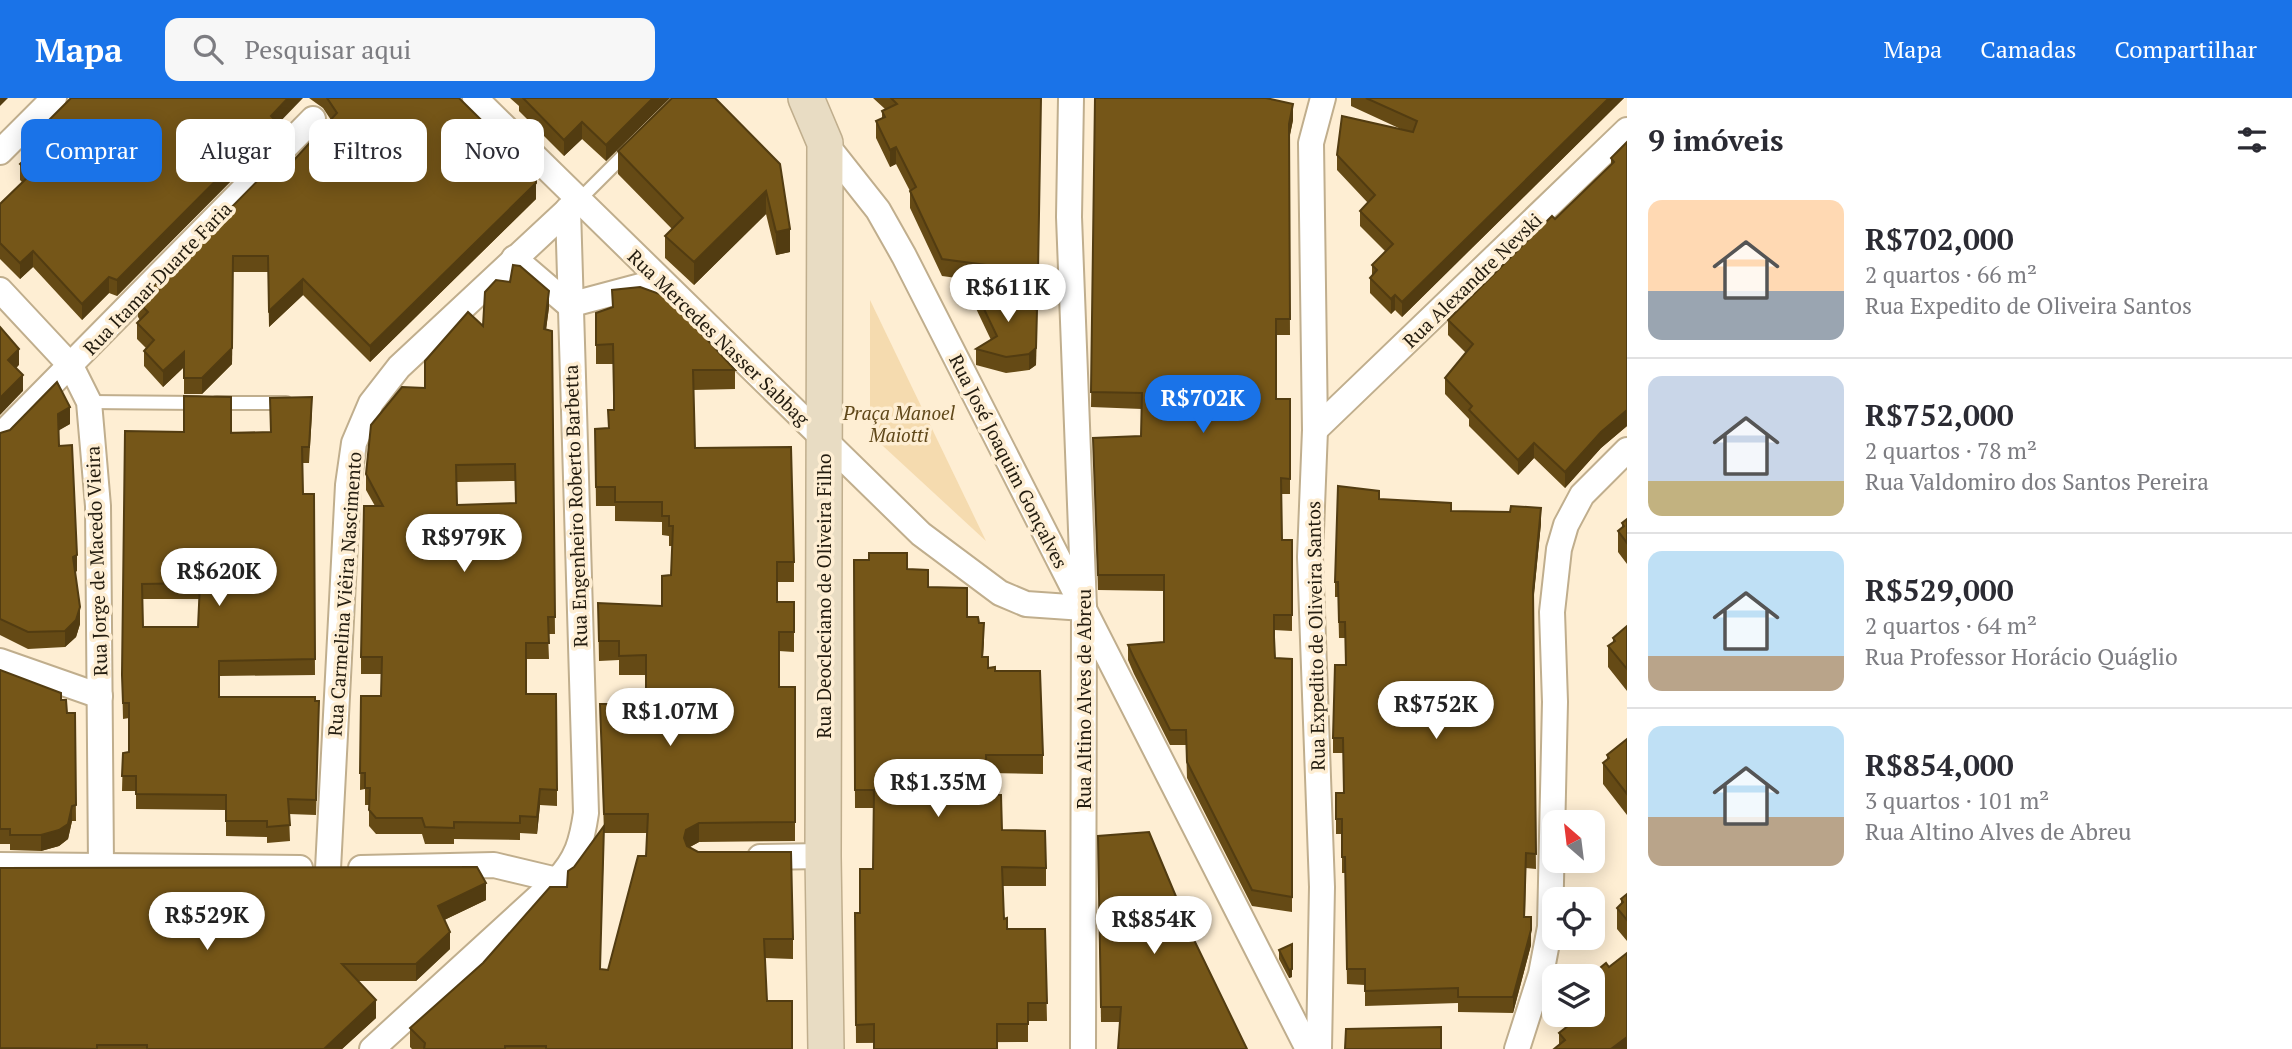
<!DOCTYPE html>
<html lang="pt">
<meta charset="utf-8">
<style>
:root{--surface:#fff;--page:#f7f7f7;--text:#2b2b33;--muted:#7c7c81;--line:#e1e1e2;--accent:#1a73e8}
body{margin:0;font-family:"PT Serif",serif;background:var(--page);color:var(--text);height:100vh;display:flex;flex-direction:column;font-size:26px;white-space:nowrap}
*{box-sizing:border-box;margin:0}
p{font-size:23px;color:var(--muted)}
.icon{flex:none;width:38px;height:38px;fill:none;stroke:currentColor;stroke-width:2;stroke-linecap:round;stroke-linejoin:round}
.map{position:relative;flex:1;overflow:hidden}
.side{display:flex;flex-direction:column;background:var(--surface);width:665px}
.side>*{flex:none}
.top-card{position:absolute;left:21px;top:21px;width:665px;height:63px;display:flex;gap:14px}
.needle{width:46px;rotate:332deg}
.buttons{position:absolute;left:1542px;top:712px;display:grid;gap:14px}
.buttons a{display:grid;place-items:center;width:63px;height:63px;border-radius:14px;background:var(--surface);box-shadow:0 4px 18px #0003;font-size:35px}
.price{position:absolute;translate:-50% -60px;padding:0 16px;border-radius:24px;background:#fff;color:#222;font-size:23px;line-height:46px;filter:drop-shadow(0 2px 4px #0008)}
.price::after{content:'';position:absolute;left:50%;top:42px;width:21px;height:16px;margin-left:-10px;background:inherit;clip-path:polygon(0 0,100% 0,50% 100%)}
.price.current{background:var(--accent);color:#fff}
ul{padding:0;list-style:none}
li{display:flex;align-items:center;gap:21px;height:175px;padding:0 21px}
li+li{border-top:2px solid var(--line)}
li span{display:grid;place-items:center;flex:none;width:196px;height:140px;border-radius:14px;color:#555}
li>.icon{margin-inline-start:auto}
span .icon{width:84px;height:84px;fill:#fffc;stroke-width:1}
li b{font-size:30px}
h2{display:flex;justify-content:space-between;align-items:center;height:84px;padding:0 21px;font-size:30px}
.pill{padding:0 24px;border-radius:14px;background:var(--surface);box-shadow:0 4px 18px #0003;font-size:24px;line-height:63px}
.pill.current{background:var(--accent);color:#fff}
header{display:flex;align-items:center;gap:42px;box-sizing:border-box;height:98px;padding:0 35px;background:var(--accent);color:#fff}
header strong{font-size:33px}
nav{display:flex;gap:38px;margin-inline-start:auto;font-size:24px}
.search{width:490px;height:63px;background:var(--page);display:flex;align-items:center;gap:18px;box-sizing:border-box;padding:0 24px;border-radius:14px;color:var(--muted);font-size:26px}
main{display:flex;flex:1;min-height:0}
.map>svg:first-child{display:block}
.green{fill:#f5dbaf}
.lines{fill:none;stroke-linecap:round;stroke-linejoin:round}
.lane-casing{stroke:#c0ae8d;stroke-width:16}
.street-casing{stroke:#c0ae8d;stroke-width:28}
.secondary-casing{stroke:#c0ae8d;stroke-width:38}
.lane{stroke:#fff;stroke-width:12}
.street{stroke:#fff;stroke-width:24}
.secondary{stroke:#e8dcc3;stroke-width:35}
.wall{fill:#654a15;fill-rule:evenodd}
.shaded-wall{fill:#523c11}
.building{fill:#755618;stroke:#523c11;stroke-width:2;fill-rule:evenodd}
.labels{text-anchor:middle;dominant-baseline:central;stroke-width:7;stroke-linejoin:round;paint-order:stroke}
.street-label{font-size:19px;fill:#231c0f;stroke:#feeed3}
.park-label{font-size:19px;font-style:italic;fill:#60481a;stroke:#feeed3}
</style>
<header>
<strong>Mapa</strong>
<div class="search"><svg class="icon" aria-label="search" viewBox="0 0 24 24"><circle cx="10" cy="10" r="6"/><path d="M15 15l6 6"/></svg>Pesquisar aqui</div>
<nav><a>Mapa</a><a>Camadas</a><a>Compartilhar</a></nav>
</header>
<main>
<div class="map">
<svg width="1627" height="951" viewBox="0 0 1627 951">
<rect width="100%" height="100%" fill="#feeed3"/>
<path class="green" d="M870 202 986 443 870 336Z"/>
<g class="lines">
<g class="lane-casing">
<g id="lane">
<path d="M578 103 629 52"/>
<path d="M89 304 198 305"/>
<path d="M217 305H286"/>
</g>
</g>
<g class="street-casing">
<g id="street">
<path d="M475 0 921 436 1000 495 1026 506 1084 510"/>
<path d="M1071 0 1069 119 1084 510 1083 951"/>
<path d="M825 45 878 112 904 158 1308 951"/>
<path d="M0 54 54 0"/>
<path d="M514 160 569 207 659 183"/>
<path d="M0 192 71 268 89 304 98 408 101 766"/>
<path d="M1315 332 1627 32"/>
<path d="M0 338 313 21"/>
<path d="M0 563 100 598"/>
<path d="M760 759 823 758"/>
<path d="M0 767 300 770"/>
<path d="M361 770 494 767 557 782"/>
<path d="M328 771 348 387 354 345 371 305 399 269 575 105"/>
<path d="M372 951 557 782C577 761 582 743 586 715L568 111"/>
<path d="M1319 951 1322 789 1310 459 1315 332 1311 45 1323 0"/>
<path d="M1517 951 1541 876 1550 829 1555 604 1552 514 1559 451 1566 427 1582 397 1627 352"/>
</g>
</g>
<g class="secondary-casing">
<path id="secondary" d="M806 0 825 45 823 758 826 951"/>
</g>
<use href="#lane" class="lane"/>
<use href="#street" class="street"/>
<use href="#secondary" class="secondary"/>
</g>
<g class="wall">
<path d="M309 0H459L536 76V101L370 264 303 197 269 229 268 174H233L232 266 202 296H184V269L163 289 144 268V253L146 250 137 241V225L140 222 138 219V204L295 61 331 22 323 10Z"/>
<path d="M510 0H670L606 63 582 41 564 58 519 13V8Z"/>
<path d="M873 0H1041L1038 191 942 178 910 110V93L896 66 890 69 876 40V23L882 20V13L885 11Z"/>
<path d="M1095 0 1293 22 1289 41 1290 237H1276V301H1290V396H1281L1282 442H1292V533L1274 532V543L1275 560 1292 561V814L1252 808 1187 680 1186 647H1170L1134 576 1128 562V547L1164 544V493L1098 492 1093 340 1141 338 1142 311 1091 309Z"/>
<path d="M1351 0H1624L1402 219 1395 212 1391 216 1370 195V180L1372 177V167L1386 154 1360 128V113L1368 105 1337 72V57L1403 32 1351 8Z"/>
<path d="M50 21 275 29V38L117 198 109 195 82 222 33 169 20 181 0 161V106L22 84 20 82V66L50 37Z"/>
<path d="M1627 44V328L1601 350 1565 390 1534 360 1518 377 1469 328V321L1445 296V280L1466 255 1448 237V222L1555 121 1611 67V60Z"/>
<path d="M618 53 780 66 790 154 776 157 766 116 694 187 665 160V138L672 131 618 76Z"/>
<path d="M971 184 1037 212 1036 267 1029 272 1006 275 976 267V251L991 242 971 200Z"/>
<path d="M612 192 735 272V291L693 292 695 350 794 464V484H777V504H794V554L779 553V589H795V743L699 744 690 749 793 841V861L765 860 767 903 792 951H412L410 949V930L567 789 574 769 604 747 600 871 608 872 646 758 647 735H604L600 606H642L646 598V577H619V562L599 563 598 505 662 508 671 477 672 448H669V438L662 437V424L615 423V408H596L595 331 608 330V312H614L613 266H596V215L612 210Z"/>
<path d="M549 209 546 231 552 233 555 536H548L549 561H526V596L557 692V708L540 707 537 736 520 735V742L454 741V746H425L422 736H376L369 728V707H365V691L360 692 361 598H381V576H361V559L375 408 366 392V376L425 290 483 228ZM515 383 516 405 457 407V384Z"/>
<path d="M312 315 309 365H302L303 396H314L315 577 219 578V599L315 603 319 618 316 717 289 716 290 743 267 745V739L226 738V712L136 711V693H122L123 655 129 654V620L123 621 122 577 125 333 270 334ZM142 501H199L198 529H143Z"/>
<path d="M70 326 58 332 59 348 77 473 75 474 80 526 76 539 65 549 28 551 0 537V335Z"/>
<path d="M1379 401 1451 413 1541 425 1533 505 1536 771 1526 770 1525 819H1531V847L1513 915 1458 914V905L1365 908V887L1347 886 1345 775H1342V736H1336V695H1344L1343 655H1333V640L1346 567 1345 540H1339L1338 499H1335V484Z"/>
<path d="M1627 421V466L1618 454V433L1622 430V425Z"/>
<path d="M854 462 907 471 928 489 967 519 979 525 984 544 983 559 988 570 995 573 1043 657V676L987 675V697L1002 732 1046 770V788H1003L1004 821 1007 831H1045L1047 923H1028V944L856 945 855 815H860L873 771 874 710H855Z"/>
<path d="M1627 528V593L1608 569V548L1613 544V540Z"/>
<path d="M0 572 61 602 67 615H75L76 723H72L68 741 59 748 41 753 10 752V746H0Z"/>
<path d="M1627 641V717L1603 686V665L1607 662V657Z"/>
<path d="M1098 738 1195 844 1120 924H1101Z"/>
<path d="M0 770 486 802 444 822 450 851 416 883H358L376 920 342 951H0Z"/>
<path d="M1627 796V843L1617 831V810L1621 807V801Z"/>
<path d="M1279 852 1292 879 1289 880 1279 861Z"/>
<path d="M1592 878 1627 951 1559 947V935L1592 917Z"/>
</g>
<g class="shaded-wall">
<path d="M0 0H8L0 8Z"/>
<path d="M288 0H303L275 29V38L266 48 117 198V182Z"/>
<path d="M653 0H670L606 63V47Z"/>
<path d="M1609 0H1624L1402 219V204Z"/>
<path d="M1293 6V22L1289 42V26Z"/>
<path d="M582 24V41L564 58V42Z"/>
<path d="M896 49V66L890 69V52Z"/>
<path d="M536 85V101L370 264V248Z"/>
<path d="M766 93V116L694 187V164Z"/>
<path d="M790 131V154L776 157V134Z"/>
<path d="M33 153V169L20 181V165Z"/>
<path d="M233 174 232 266 202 296V280Z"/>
<path d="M109 179V195L82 222V206Z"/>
<path d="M303 181V197L269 229V213Z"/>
<path d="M549 193V209L544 248V231Z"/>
<path d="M1395 197V212L1391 216V201Z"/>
<path d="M1037 212 1036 267 1029 272V256Z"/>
<path d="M19 251V267L8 279V262Z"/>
<path d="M184 254V269L163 289V273Z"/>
<path d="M23 277V293L0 317V300Z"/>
<path d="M70 309V326L58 333V316Z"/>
<path d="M1627 312V328L1601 350 1565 390V374L1601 334Z"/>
<path d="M1534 345V360L1518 377V362Z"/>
<path d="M1541 410V425L1533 507V492Z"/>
<path d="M77 457V473L73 475V459Z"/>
<path d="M80 509V526L76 539 65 549V533Z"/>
<path d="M540 691V707L537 736V719Z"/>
<path d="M72 708V723L68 741 59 748 41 753V737Z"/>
<path d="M699 725V744L686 751 684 740 686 732Z"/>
<path d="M486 785V802L438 825V808Z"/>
<path d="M1531 832V847L1513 915V899Z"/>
<path d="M450 834V851L416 883V866Z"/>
<path d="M1292 871V879L1289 880V872Z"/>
<path d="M376 902V920L342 951H324Z"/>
<path d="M1627 939V951H1611Z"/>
</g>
<g class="building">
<path d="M71 0H288L271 18 275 22 266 32 117 182 109 179 82 206 33 153 20 165 0 145V106L31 76 20 66 58 29 50 21Z"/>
<path d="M327 0H459L536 76V85L370 248 303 181 269 213 268 158H233L232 250 202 280H184V254L163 273 144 253 154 242 137 225 148 214 138 204 287 53 295 61 337 15Z"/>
<path d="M523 0H653L606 47 582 24 564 42Z"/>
<path d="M672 0H715L780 66 790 131 776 134 766 93 694 164 665 138 683 120 618 53Z"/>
<path d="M891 0H1041L1038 174 942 161 910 93 916 89 896 49 890 52 876 23 885 19 882 13 897 6Z"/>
<path d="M1095 0H1266L1293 6 1289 26 1290 221H1276V301H1290V381L1281 380 1282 442H1292V517H1274V539L1275 560 1292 561V799L1252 792 1187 664 1186 632H1170L1134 560 1128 547 1164 544V477H1098L1093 340 1141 338 1142 295 1091 294Z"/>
<path d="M1366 0H1609L1402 204 1395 197 1391 201 1370 180 1377 172 1372 167 1393 146 1360 113 1375 97 1337 57 1342 18 1413 34 1417 23Z"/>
<path d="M1627 44V312L1601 334 1565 374 1534 345 1518 362 1469 312 1472 308 1445 280 1473 246 1448 222 1552 118 1555 121 1614 64 1611 60Z"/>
<path d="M513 167 520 168 549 193 544 231 552 233 555 519H548L549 545H526V596H556L557 692 540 691 537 719 520 718V725L454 724V730L425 729 422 720H376L369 712 370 690H365V675H360L361 598H381L382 559H361L364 408H383L366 376 371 327 402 289 425 290V263L468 214 483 228 485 194 496 182 510 184ZM515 366 516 405 457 407 456 367Z"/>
<path d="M971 184 1037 212 1036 250 1029 256 1006 259 976 251 997 238Z"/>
<path d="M640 189 668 199 735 272H693L695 350 791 349 794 464H777V504H794V534H779V589H795V724L699 725 686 732 684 740 687 748 698 754H791L793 841H764L767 903H792V951H546V948H505V951H424L425 945 410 930 483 865 550 789H567L568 773 574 769 604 728 600 871 608 872 638 758H646L648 716H604L600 606H642V598H646V557L619 558V543H599L598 505 662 508V478L671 477 673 428H669V418H662V404H615V389H596L595 331 609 330 608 312H614V298L613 246 596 247V215L613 209 612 192Z"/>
<path d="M0 229 19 251 8 262 23 277 0 300Z"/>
<path d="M57 284 70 309 58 316 59 348 72 347 77 457 73 459 80 509 76 522 65 533 28 534 0 521V335L10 332Z"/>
<path d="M184 298 231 299V335L271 334 270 300 312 299 309 349H302L303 396H314L315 561 219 563V599H315V603H319L316 702 288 701 290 727 267 729V723H226V697L136 696V678H122L123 655 129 654V605H123L122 577 125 333 184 334ZM200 485 198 529H143L142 486Z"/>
<path d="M1338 388 1379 393V401L1451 405V413L1510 414 1511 408 1541 410 1533 492 1536 756 1526 755 1524 819H1531V832L1513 899H1458V890L1365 893V871H1347L1345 759H1342V721H1336V695H1344L1343 640H1333L1335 567H1346L1345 524H1339L1338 484H1335Z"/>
<path d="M1627 421V445L1618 433 1624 428 1622 425Z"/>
<path d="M869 455H907V471L928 472V489L967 490V519H978L979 525H984L982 559H988V570L995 569V573H1040L1043 657H986L987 697H1001L1002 732 1045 733 1046 770 1002 769 1004 821 1007 820V831H1045L1047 905H1028V926H997V951H874V926L856 927 855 815H860V771H873L874 692H855L854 462H869Z"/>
<path d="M1627 528V571L1608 548 1615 543 1613 540Z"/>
<path d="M0 572 61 595V602H66L67 615H75L76 707 72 708 68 726 59 732 41 737H10V731H0Z"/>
<path d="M1627 641V696L1603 665 1609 660 1607 657Z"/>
<path d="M1149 734 1195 844 1247 951H1118L1121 909H1101L1098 738Z"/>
<path d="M477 769 486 785 438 808 450 834 416 866H342L376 902 324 951H147V947H97V951L0 950V770Z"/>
<path d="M1627 796V822L1617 810 1623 804 1621 801Z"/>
<path d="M1292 846V871L1289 872 1279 852Z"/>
<path d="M1627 855V939L1611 951H1554L1565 942 1559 935 1582 917H1592V908L1594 907 1592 905V878H1590L1606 865 1609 869Z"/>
<path d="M1441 929V951H1345L1346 931Z"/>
</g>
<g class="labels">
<g class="street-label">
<text transform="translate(157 180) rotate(-46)">Rua Itamar Duarte Faria</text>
<text transform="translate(1472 182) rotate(-44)">Rua Alexandre Nevski</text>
<text transform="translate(719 239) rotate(44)">Rua Mercedes Nasser Sabbag</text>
<text transform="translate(1009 363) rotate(63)">Rua José Joaquim Gonçalves</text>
<text transform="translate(575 408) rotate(-92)">Rua Engenheiro Roberto Barbetta</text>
<text transform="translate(96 463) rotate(-92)">Rua Jorge de Macedo Vieira</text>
<text transform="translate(344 496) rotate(-86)">Rua Carmelina Viêira Nascimento</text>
<text transform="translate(823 498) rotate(-90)">Rua Deocleciano de Oliveira Filho</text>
<text transform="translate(1315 538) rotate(-91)">Rua Expedito de Oliveira Santos</text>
<text transform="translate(1083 601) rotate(-90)">Rua Altino Alves de Abreu</text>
</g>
<g class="park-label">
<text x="899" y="314">Praça Manoel<tspan x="899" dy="22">Maiotti</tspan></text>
</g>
</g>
</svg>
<div class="buttons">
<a><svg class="needle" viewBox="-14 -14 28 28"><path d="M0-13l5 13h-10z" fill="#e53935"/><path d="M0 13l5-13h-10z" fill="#7c7c81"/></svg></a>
<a><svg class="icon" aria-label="locate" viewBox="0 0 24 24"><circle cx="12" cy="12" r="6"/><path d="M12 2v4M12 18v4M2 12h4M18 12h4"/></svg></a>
<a><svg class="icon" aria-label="layers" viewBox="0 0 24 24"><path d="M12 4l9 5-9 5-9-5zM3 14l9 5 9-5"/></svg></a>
</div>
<b class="price" style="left:1008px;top:226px">R$611K</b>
<b class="price current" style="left:1203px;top:337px">R$702K</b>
<b class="price" style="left:464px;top:476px">R$979K</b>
<b class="price" style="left:219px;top:510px">R$620K</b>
<b class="price" style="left:1436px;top:643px">R$752K</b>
<b class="price" style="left:670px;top:650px">R$1.07M</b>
<b class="price" style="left:938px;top:721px">R$1.35M</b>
<b class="price" style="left:207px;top:854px">R$529K</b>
<b class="price" style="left:1154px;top:858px">R$854K</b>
<div class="top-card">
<a class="pill current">Comprar</a>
<a class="pill">Alugar</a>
<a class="pill">Filtros</a>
<a class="pill">Novo</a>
</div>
</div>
<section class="side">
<h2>9 imóveis<svg class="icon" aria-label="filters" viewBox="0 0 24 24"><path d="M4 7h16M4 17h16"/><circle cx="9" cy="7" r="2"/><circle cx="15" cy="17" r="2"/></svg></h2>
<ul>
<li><span style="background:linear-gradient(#ffd9b3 65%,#9aa5b1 0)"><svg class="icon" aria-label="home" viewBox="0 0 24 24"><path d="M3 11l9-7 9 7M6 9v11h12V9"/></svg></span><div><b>R$702,000</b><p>2 quartos · 66 m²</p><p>Rua Expedito de Oliveira Santos</p></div></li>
<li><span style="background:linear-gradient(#c9d6e8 75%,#c2b280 0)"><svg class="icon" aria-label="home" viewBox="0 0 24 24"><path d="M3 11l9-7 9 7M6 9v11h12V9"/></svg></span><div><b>R$752,000</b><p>2 quartos · 78 m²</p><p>Rua Valdomiro dos Santos Pereira</p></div></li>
<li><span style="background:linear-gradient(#bfe0f5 75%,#b9a48a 0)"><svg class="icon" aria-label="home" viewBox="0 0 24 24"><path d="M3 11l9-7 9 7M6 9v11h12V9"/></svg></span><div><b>R$529,000</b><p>2 quartos · 64 m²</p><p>Rua Professor Horácio Quáglio</p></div></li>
<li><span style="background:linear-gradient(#bfe0f5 65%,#b9a48a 0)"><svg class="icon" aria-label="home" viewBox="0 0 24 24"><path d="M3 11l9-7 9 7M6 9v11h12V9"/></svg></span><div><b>R$854,000</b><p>3 quartos · 101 m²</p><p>Rua Altino Alves de Abreu</p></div></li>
</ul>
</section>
</main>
